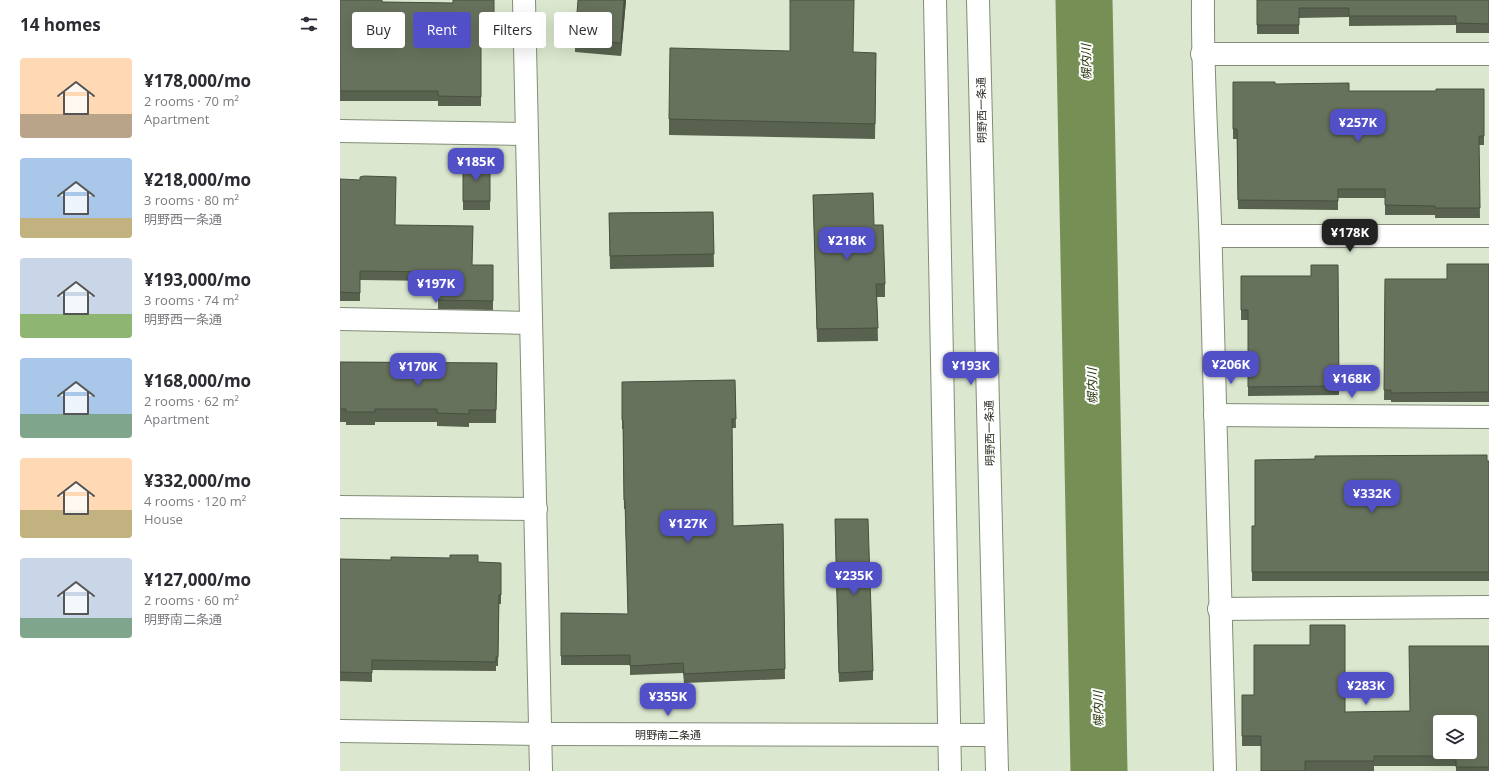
<!DOCTYPE html>
<meta charset="utf-8">
<style>
:root{--surface:#fff;--page:#f7f7f7;--text:#2b2b33;--muted:#7c7c81;--accent:#5250c7}
body{margin:0;font-family:"Open Sans","Noto Sans JP",sans-serif;background:var(--page);color:var(--text);height:100vh;display:flex;flex-direction:column;font-size:15px;white-space:nowrap}
*{box-sizing:border-box;margin:0}
p{font-size:13px;color:var(--muted)}
.icon{flex:none;width:22px;height:22px;fill:none;stroke:currentColor;stroke-width:2;stroke-linecap:round;stroke-linejoin:round}
.map{position:relative;flex:1;overflow:hidden}
.drawer{display:flex;flex-direction:column;background:var(--surface);width:340px}
.drawer>*{flex:none}
.guide{position:absolute;left:12px;top:12px;width:380px;height:36px;display:flex;gap:8px}
.fabs{position:absolute;left:1093px;top:715px;display:grid;gap:8px}
.fabs a{display:grid;place-items:center;width:44px;height:44px;border-radius:4px;background:var(--surface);box-shadow:0 4px 16px #0002;font-size:20px}
.price{position:absolute;translate:-50% -34px;padding:0 9px;border-radius:8px;background:var(--accent);color:#fff;font-size:13px;line-height:26px;filter:drop-shadow(0 1px 2px #0008)}
.price::after{content:'';position:absolute;left:50%;top:24px;width:12px;height:9px;margin-left:-6px;background:inherit;clip-path:polygon(0 0,100% 0,50% 100%)}
.price.on{background:#222;color:#fff}
ul{padding:0;list-style:none}
li{display:flex;align-items:center;gap:12px;height:100px;padding:0 20px}
li span{display:grid;place-items:center;flex:none;width:112px;height:80px;border-radius:4px;color:#555}
li>.icon{margin-inline-start:auto}
span .icon{width:48px;height:48px;fill:#fffc;stroke-width:1}
li b{font-size:17px}
h2{display:flex;justify-content:space-between;align-items:center;height:48px;padding:0 20px;font-size:17px}
.chip{padding:0 14px;border-radius:4px;background:var(--surface);box-shadow:0 4px 16px #0002;font-size:14px;line-height:36px}
.chip.on{background:var(--accent);color:#fff}
main{display:flex;flex:1;min-height:0}
.map>svg:first-child{display:block}
.lines{fill:none;stroke-linecap:round;stroke-linejoin:round}
.river{stroke:#758f55;stroke-width:57}
.minor-casing{stroke:#828d76;stroke-width:24}
.minor{stroke:#fff;stroke-width:22}
.wall{fill:#59624f}
.shaded-wall{fill:#485040}
.building{fill:#67725c;stroke:#485040;fill-rule:evenodd}
.labels{text-anchor:middle;dominant-baseline:central;stroke-width:4;stroke-linejoin:round;paint-order:stroke}
.street-label{font-size:11px;fill:#2d3228;stroke:#fff}
.water-label{font-size:12px;font-style:italic;fill:#213105;stroke:#fff}
</style>
<main>
<section class="drawer">
<h2>14 homes<svg class="icon" aria-label="filters" viewBox="0 0 24 24"><path d="M4 7h16M4 17h16"/><circle cx="9" cy="7" r="2"/><circle cx="15" cy="17" r="2"/></svg></h2>
<ul>
<li><span style="background:linear-gradient(#ffd9b3 70%,#b9a48a 0)"><svg class="icon" aria-label="home" viewBox="0 0 24 24"><path d="M3 11l9-7 9 7M6 9v11h12V9"/></svg></span><div><b>¥178,000/mo</b><p>2 rooms · 70 m²</p><p>Apartment</p></div></li>
<li><span style="background:linear-gradient(#a9c7e8 75%,#c2b280 0)"><svg class="icon" aria-label="home" viewBox="0 0 24 24"><path d="M3 11l9-7 9 7M6 9v11h12V9"/></svg></span><div><b>¥218,000/mo</b><p>3 rooms · 80 m²</p><p>明野西一条通</p></div></li>
<li><span style="background:linear-gradient(#c9d6e8 70%,#8fb573 0)"><svg class="icon" aria-label="home" viewBox="0 0 24 24"><path d="M3 11l9-7 9 7M6 9v11h12V9"/></svg></span><div><b>¥193,000/mo</b><p>3 rooms · 74 m²</p><p>明野西一条通</p></div></li>
<li><span style="background:linear-gradient(#a9c7e8 70%,#7fa58c 0)"><svg class="icon" aria-label="home" viewBox="0 0 24 24"><path d="M3 11l9-7 9 7M6 9v11h12V9"/></svg></span><div><b>¥168,000/mo</b><p>2 rooms · 62 m²</p><p>Apartment</p></div></li>
<li><span style="background:linear-gradient(#ffd9b3 65%,#c2b280 0)"><svg class="icon" aria-label="home" viewBox="0 0 24 24"><path d="M3 11l9-7 9 7M6 9v11h12V9"/></svg></span><div><b>¥332,000/mo</b><p>4 rooms · 120 m²</p><p>House</p></div></li>
<li><span style="background:linear-gradient(#c9d6e8 75%,#7fa58c 0)"><svg class="icon" aria-label="home" viewBox="0 0 24 24"><path d="M3 11l9-7 9 7M6 9v11h12V9"/></svg></span><div><b>¥127,000/mo</b><p>2 rooms · 60 m²</p><p>明野南二条通</p></div></li>
</ul>
</section>
<div class="map">
<svg width="1149" height="771" viewBox="0 0 1149 771">
<rect width="100%" height="100%" fill="#dbe7ce"/>
<g class="lines">
<path class="river" d="M744 0 759 771"/>
<g class="minor-casing">
<g id="minor">
<path d="M184 0 201 771"/>
<path d="M595 0 610 771"/>
<path d="M638 0 657 771"/>
<path d="M863 0C862 85 869 170 871 256 876 427 879 599 885 771"/>
<path d="M862 54H1149"/>
<path d="M0 131 187 134"/>
<path d="M871 236H1149"/>
<path d="M0 319 191 323"/>
<path d="M875 415 1149 417"/>
<path d="M0 507 196 509"/>
<path d="M879 609 1149 607"/>
<path d="M0 731 200 734 656 735"/>
</g>
</g>
<use href="#minor" class="minor"/>
</g>
<g class="wall">
<path d="M0 0 42 2 113 3 154 0V40L141 39V106H98V101H0Z"/>
<path d="M286 0 281 56 235 52V39Z"/>
<path d="M917 0H1149V33H1116V25L1009 26V17L959 18V34H917Z"/>
<path d="M513 52 536 68 535 139 329 135V119Z"/>
<path d="M893 82 935 84 1009 91H1096L1144 89V145H1139L1140 218H1095V215H1045V198H998V210L898 209 897 139H893Z"/>
<rect x="123" y="162" width="27" height="48"/>
<path d="M0 179 56 225 133 265H153V310L98 309V281L20 280V301H0Z"/>
<path d="M473 195 534 225 545 284V297H537L538 341 477 342Z"/>
<path d="M373 212 374 267 270 269 269 213Z"/>
<path d="M1149 264V402H1051V400H1044L1045 279H1107Z"/>
<path d="M998 265 999 395 908 396V320H901V276H971Z"/>
<path d="M0 362 157 363 156 423H129V427L97 426V422H35V425H6V422H0Z"/>
<path d="M395 380 396 428H392L393 526 443 524 445 679 344 683 343 673 290 675V665H221V613L288 614 285 509H284L283 429H282V382Z"/>
<path d="M1147 461H1149V581H912V526H915Z"/>
<path d="M495 528 533 671V680L499 682Z"/>
<path d="M0 559 161 563V604H159L158 666H156V671L32 670V682L0 681Z"/>
<path d="M1149 646V771H1116V766H1034V771H921V746H902V695L1005 712 1070 711Z"/>
</g>
<path class="shaded-wall" d="M284 0H286L281 56V43Z"/>
<g class="building">
<path d="M0 0H42V2L113 3V0H154V30H141V97L98 96V91H0Z"/>
<path d="M238 0H284L281 43 235 39Z"/>
<path d="M450 0H514L513 52 536 53 535 124 329 119 330 48 450 51Z"/>
<path d="M917 0H1149V24L1116 23V16H1009V8H959V25H917Z"/>
<path d="M893 82H935V84L1009 83V91H1096V89H1144V136H1139L1140 208H1095V206L1045 205V189H998V201L898 200 897 129H893Z"/>
<rect x="123" y="162" width="27" height="39"/>
<path d="M24 176 56 177 55 225 133 226 132 265H153V301L98 300V272L20 271V293L0 292V179L20 180V177Z"/>
<path d="M533 193 534 225H543L545 284H536L538 328 477 329 473 195Z"/>
<path d="M373 212 374 254 270 256 269 213Z"/>
<path d="M1107 264H1149V392L1051 393V390H1044L1045 279H1107Z"/>
<path d="M971 265H998L999 386 908 387V310H901V276H971Z"/>
<path d="M0 362 157 363 156 410H129V414L97 413V409H35V412H6V409H0Z"/>
<path d="M395 380 396 419H392L393 526 443 524 445 669 344 674 343 663 290 666V655L221 656V613L288 614 285 500H284L283 420H282V382Z"/>
<path d="M1147 455V461H1149V572H912V526H915V460L975 459V456Z"/>
<path d="M495 519H528L533 671 499 673Z"/>
<path d="M110 555H138V562L161 563V595H159L158 657H156V662L32 660V673L0 672V559L51 560V557L110 558Z"/>
<path d="M970 625H1005V712L1070 711 1069 646H1149V767H1116V756H1034V761H965V771H921V736H902V695H914V645H970ZM1100 722H1130V752H1100Z"/>
</g>
<g class="labels">
<g class="street-label">
<text transform="translate(641 110) rotate(-91)">明野西一条通</text>
<text transform="translate(649 433) rotate(-91)">明野西一条通</text>
<text x="328" y="734">明野南二条通</text>
</g>
<g class="water-label">
<text transform="translate(746 62) rotate(-91)">幌内川</text>
<text transform="translate(752 386) rotate(-91)">幌内川</text>
<text transform="translate(758 709) rotate(-91)">幌内川</text>
</g>
</g>
</svg>
<div class="fabs">
<a><svg class="icon" aria-label="layers" viewBox="0 0 24 24"><path d="M12 4l9 5-9 5-9-5zM3 14l9 5 9-5"/></svg></a>
</div>
<b class="price" style="left:1018px;top:143px">¥257K</b>
<b class="price" style="left:136px;top:182px">¥185K</b>
<b class="price on" style="left:1010px;top:253px">¥178K</b>
<b class="price" style="left:507px;top:261px">¥218K</b>
<b class="price" style="left:96px;top:304px">¥197K</b>
<b class="price" style="left:891px;top:385px">¥206K</b>
<b class="price" style="left:631px;top:386px">¥193K</b>
<b class="price" style="left:78px;top:387px">¥170K</b>
<b class="price" style="left:1012px;top:399px">¥168K</b>
<b class="price" style="left:1032px;top:514px">¥332K</b>
<b class="price" style="left:348px;top:544px">¥127K</b>
<b class="price" style="left:514px;top:596px">¥235K</b>
<b class="price" style="left:1026px;top:706px">¥283K</b>
<b class="price" style="left:328px;top:717px">¥355K</b>
<div class="guide">
<a class="chip">Buy</a>
<a class="chip on">Rent</a>
<a class="chip">Filters</a>
<a class="chip">New</a>
</div>
</div>
</main>
